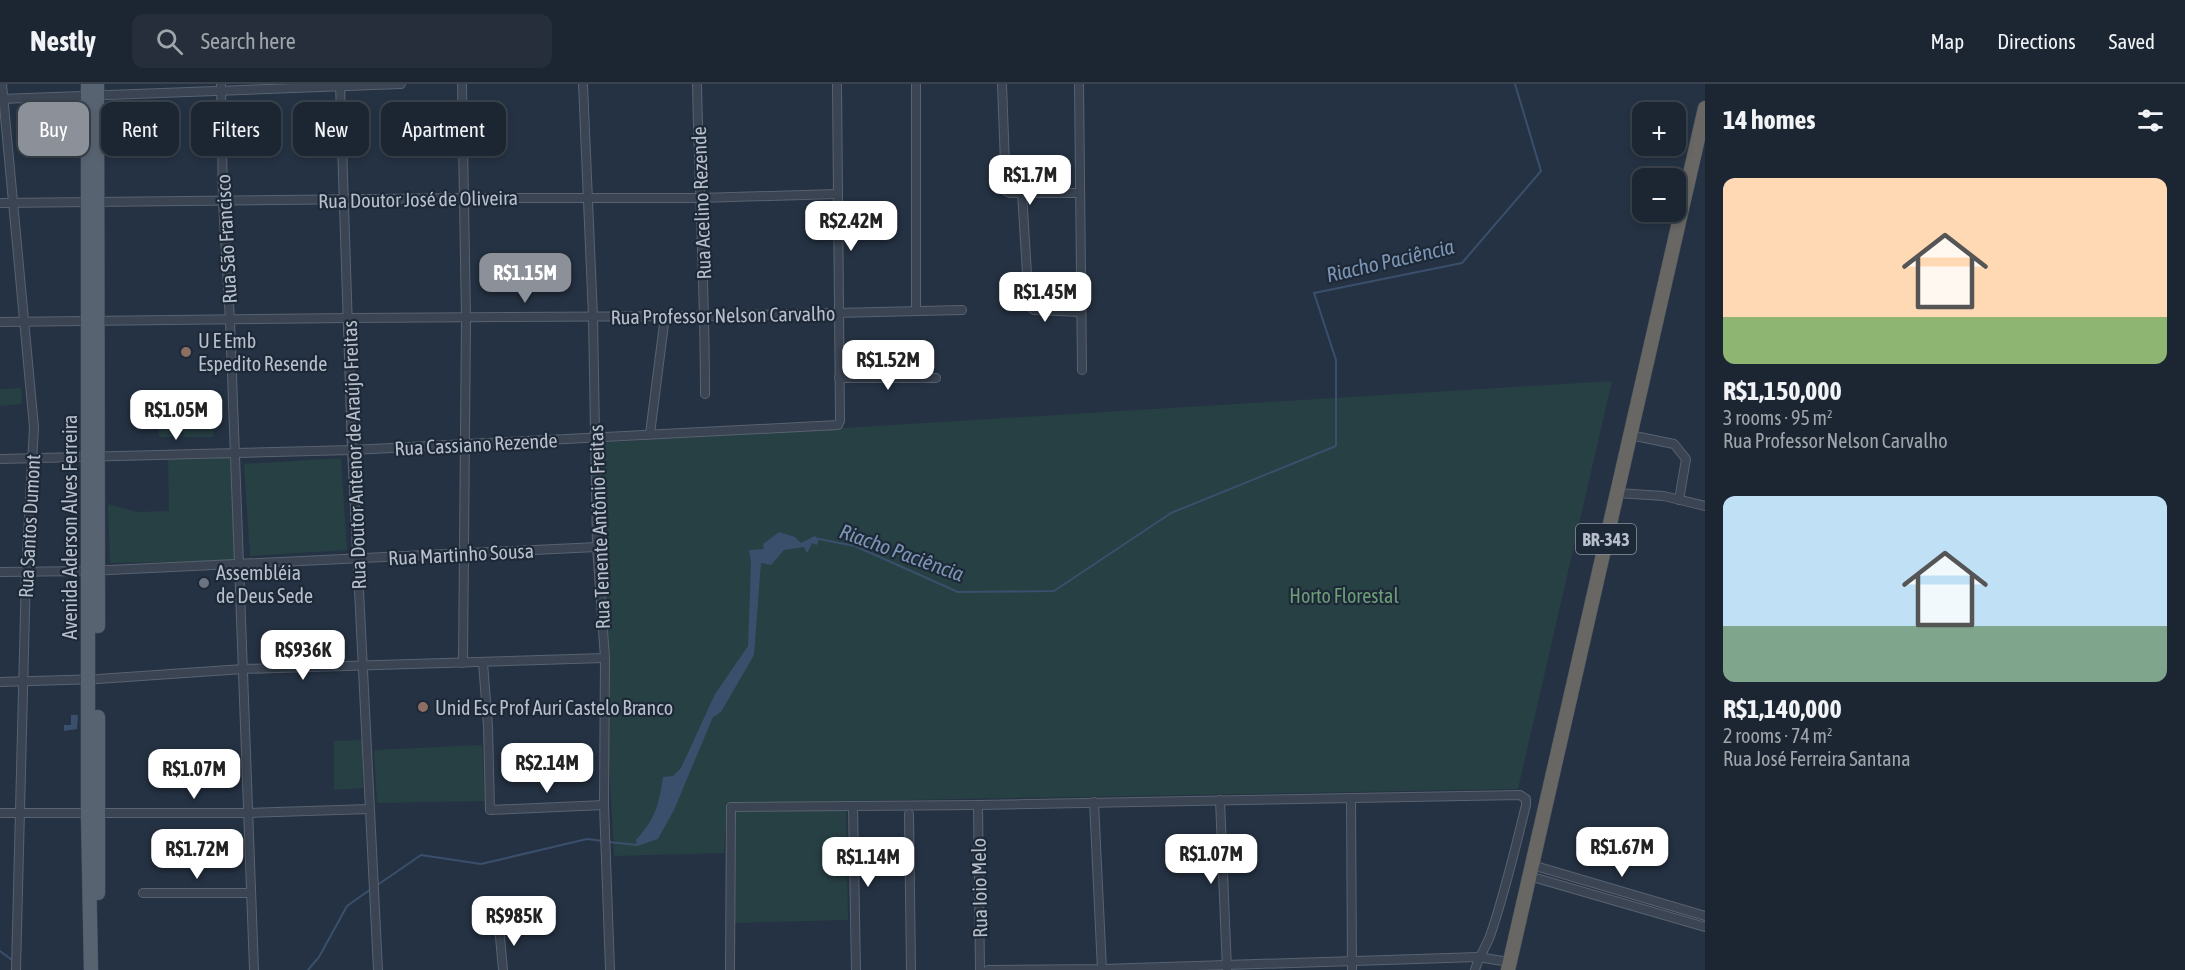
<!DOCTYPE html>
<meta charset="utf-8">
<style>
:root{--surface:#1c2632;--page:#252e3a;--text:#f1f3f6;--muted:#a0a5ac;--line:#3a434d;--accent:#8c9099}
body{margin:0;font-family:"Asap Condensed",sans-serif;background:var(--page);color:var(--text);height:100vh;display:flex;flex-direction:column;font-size:22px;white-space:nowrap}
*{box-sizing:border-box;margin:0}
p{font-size:20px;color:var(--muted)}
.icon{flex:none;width:33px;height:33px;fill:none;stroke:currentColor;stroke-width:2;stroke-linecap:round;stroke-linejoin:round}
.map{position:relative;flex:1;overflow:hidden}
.drawer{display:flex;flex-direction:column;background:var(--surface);width:480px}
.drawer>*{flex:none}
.guide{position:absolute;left:18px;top:18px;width:570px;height:54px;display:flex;gap:12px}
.tools{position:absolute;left:1632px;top:18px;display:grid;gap:12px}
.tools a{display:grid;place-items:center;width:54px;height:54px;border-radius:12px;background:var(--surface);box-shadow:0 3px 9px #0003,0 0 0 2px var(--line);font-size:30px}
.price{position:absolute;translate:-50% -51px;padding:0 14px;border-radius:12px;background:#fff;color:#222;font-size:20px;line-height:39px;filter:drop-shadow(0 2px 3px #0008)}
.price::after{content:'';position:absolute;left:50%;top:36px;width:18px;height:14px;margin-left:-9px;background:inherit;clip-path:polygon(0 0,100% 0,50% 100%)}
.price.on{background:var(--accent);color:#fff}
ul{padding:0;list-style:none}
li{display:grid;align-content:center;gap:12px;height:318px;padding:0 18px}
li span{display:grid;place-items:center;height:186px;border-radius:12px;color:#555}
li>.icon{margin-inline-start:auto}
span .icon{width:108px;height:108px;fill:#fffc;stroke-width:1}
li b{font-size:26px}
h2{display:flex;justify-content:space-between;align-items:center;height:72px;padding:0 18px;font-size:26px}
.chip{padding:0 21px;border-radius:12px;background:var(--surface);box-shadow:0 3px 9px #0003,0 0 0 2px var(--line);font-size:21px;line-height:54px}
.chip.on{background:var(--accent);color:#fff}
header{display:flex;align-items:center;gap:36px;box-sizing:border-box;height:84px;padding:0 30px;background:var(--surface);border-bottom:2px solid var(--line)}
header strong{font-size:28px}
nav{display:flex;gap:33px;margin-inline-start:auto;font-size:21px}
.search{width:420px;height:54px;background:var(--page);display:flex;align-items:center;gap:15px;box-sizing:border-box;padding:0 21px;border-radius:12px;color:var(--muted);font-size:22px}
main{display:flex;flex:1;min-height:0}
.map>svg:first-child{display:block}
.green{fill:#274044}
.water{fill:#3a4f6c}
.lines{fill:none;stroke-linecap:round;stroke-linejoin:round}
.stream{stroke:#3a4f6c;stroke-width:2}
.minor-casing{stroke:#586270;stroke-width:10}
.primary-casing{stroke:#434d5c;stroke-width:15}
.trunk-casing{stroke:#444f5d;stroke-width:15}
.minor{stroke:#3a4452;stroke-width:8}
.primary{stroke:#586372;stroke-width:14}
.trunk{stroke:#686764;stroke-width:14}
.education-dot{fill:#8d6e63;stroke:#1e2938;stroke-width:2}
.worship-dot{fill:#6b7280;stroke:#1e2938;stroke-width:2}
.labels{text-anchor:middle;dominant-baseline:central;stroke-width:4.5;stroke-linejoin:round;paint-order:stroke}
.shield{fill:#1e2938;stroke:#8992a0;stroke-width:1.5}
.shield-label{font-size:18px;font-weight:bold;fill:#b7bfcc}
.street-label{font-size:20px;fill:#b7bfcc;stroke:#1e2938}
.poi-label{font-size:20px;fill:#b7bfcc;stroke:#1e2938;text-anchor:start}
.park-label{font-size:20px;fill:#6d9e78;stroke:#1e2938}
.water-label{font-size:21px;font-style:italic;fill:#7c95b4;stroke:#1e2938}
</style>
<header>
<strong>Nestly</strong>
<div class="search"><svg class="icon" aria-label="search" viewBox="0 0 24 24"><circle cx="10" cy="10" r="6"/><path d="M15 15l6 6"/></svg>Search here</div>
<nav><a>Map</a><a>Directions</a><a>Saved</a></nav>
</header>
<main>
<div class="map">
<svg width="1705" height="886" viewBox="0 0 1705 886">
<rect width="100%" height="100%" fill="#253243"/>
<g class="green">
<path d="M1612 297 1518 705 846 717 848 836 730 839 733 718 727 719 724 769 614 772 604 576 597 359Z"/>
<path d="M21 304 22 320 0 322V305Z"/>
<path d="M184 306H213V353H183Z"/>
<path d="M180 318 181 353H159V319Z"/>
<path d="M236 371 239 477 110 479 108 420 137 428 169 427 168 372Z"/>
<path d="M341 374 347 466 250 472 244 380Z"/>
<path d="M362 656 363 704 334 706V657Z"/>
<path d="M482 661 485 717 377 719 374 666Z"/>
</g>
<g class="water">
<path d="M779 448 795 453 801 459 815 452 819 455 817 461 812 459 807 469 804 463 784 466 771 481 761 479 754 571 721 628 713 633 674 726 658 755 637 762 636 756C655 735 659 721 663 693L673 692 681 684 715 610 748 562 751 478 749 466 764 465 763 460Z"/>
<path d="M71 631H78L77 645 64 647V641H71Z"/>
</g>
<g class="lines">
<g class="stream">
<path d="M819 455 855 462 958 508 1054 507 1171 429 1336 362V276L1314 209 1462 179 1541 87 1515 0"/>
<path d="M608 758 638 761"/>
<path d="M376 802 421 771 481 780 587 755 603 757"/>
<path d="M0 867 12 876"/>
<path d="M308 886 319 873 347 822 371 805"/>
</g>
<g class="minor-casing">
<g id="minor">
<path d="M2 0 34 343 26 488 16 886"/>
<path d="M221 0 223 118 230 237 254 886"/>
<path d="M340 0 352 366 378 886"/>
<path d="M462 0 466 234 463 579"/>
<path d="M583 0 593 233 597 463 605 574 604 721 610 886"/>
<path d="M697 0C699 103 705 206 705 310"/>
<path d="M916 0V226"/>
<path d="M1002 0 1006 107 1010 109H1080"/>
<path d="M1079 0 1082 286"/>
<path d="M0 15 401 0"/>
<path d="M1022 109 1029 222 1034 226 1080 228"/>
<path d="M0 119 465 114H699L837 110"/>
<path d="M0 238 349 234 705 232 962 226"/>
<path d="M839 294H936"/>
<path d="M650 350 665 232"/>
<path d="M1630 351 1674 360 1686 375 1679 416"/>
<path d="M0 375 352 366 838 341 840 337 837 0"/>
<path d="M1617 409 1664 412 1705 422"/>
<path d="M0 488 88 487 597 463"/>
<path d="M483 579 488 642 490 726 604 721"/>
<path d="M0 598 98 595 243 585 605 574"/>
<path d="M1351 714 1352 886"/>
<path d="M1220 716 1227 886"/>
<path d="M1094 718 1102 886"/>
<path d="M978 721 980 886"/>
<path d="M853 722 856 886"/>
<path d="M0 729H249L369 725"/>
<path d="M909 730 911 886"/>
<path d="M1532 781 1705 832"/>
<path d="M1529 792 1705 843"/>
<path d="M143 809H251"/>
<path d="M499 842 503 886"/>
<path d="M730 886 731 723 978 721 1520 711 1526 715V721C1515 765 1505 809 1490 852 1485 865 1479 872 1475 886"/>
<path d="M988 886 1102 885 1478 873 1509 878"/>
</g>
</g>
<g class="primary-casing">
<g id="primary">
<path d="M88 0V730L91 886"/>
<path d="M97 0 98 542"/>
<path d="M98 633V809"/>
</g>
</g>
<g class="trunk-casing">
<path id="trunk" d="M1508 886 1705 24"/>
</g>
<use href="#minor" class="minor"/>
<use href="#primary" class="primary"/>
<use href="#trunk" class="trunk"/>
</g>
<g class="education-dot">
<circle cx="186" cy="268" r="6"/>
<circle cx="423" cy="623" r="6"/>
</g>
<circle class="worship-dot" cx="204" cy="499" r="6"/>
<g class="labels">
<rect class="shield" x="1576" y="440" width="60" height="30" rx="4.5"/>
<g class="shield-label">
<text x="1606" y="455">BR-343</text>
</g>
<g class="street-label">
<text transform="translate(418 115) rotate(-1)">Rua Doutor José de Oliveira</text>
<text transform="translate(701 119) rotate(-92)">Rua Acelino Rezende</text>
<text transform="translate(226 155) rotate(-93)">Rua São Francisco</text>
<text transform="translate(723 231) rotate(-1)">Rua Professor Nelson Carvalho</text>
<text transform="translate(476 360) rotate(-3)">Rua Cassiano Rezende</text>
<text transform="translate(354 371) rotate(-92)">Rua Doutor Antenor de Araújo Freitas</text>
<text transform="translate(29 442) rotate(-87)">Rua Santos Dumont</text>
<text transform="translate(69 443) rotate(-90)">Avenida Aderson Alves Ferreira</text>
<text transform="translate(599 443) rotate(-92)">Rua Tenente Antônio Freitas</text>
<text transform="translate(461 470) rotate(-3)">Rua Martinho Sousa</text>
<text transform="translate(979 804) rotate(-91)">Rua Ioio Melo</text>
</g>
<g class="poi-label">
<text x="198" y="256">U E Emb<tspan x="198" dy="23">Espedito Resende</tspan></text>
<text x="216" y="488">Assembléia<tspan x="216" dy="23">de Deus Sede</tspan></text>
<text x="435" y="623">Unid Esc Prof Auri Castelo Branco</text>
</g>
<g class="park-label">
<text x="1344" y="511">Horto Florestal</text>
</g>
<g class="water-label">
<text transform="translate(1390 176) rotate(-13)">Riacho Paciência</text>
<text transform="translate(902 468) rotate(20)">Riacho Paciência</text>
</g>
</g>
</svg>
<div class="tools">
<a>+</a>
<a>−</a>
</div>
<b class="price" style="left:1030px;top:122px">R$1.7M</b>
<b class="price" style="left:851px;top:168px">R$2.42M</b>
<b class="price on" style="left:525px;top:220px">R$1.15M</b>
<b class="price" style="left:1045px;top:239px">R$1.45M</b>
<b class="price" style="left:888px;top:307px">R$1.52M</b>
<b class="price" style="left:176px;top:357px">R$1.05M</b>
<b class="price" style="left:303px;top:597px">R$936K</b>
<b class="price" style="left:547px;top:710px">R$2.14M</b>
<b class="price" style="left:194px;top:716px">R$1.07M</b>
<b class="price" style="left:1622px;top:794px">R$1.67M</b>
<b class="price" style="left:197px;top:796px">R$1.72M</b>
<b class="price" style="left:1211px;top:801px">R$1.07M</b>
<b class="price" style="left:868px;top:804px">R$1.14M</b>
<b class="price" style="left:514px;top:863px">R$985K</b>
<div class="guide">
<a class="chip on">Buy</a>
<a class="chip">Rent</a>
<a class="chip">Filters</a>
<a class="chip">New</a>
<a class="chip">Apartment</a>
</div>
</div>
<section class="drawer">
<h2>14 homes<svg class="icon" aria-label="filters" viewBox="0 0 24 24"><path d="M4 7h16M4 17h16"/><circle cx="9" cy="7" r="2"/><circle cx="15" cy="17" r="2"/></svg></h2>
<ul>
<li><span style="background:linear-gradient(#ffd9b3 75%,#8fb573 0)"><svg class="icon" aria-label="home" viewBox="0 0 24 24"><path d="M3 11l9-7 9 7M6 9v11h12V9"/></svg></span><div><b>R$1,150,000</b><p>3 rooms · 95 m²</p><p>Rua Professor Nelson Carvalho</p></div></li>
<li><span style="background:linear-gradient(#bfe0f5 70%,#7fa58c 0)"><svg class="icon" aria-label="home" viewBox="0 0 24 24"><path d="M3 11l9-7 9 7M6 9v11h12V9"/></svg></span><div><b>R$1,140,000</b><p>2 rooms · 74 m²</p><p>Rua José Ferreira Santana</p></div></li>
</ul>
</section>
</main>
